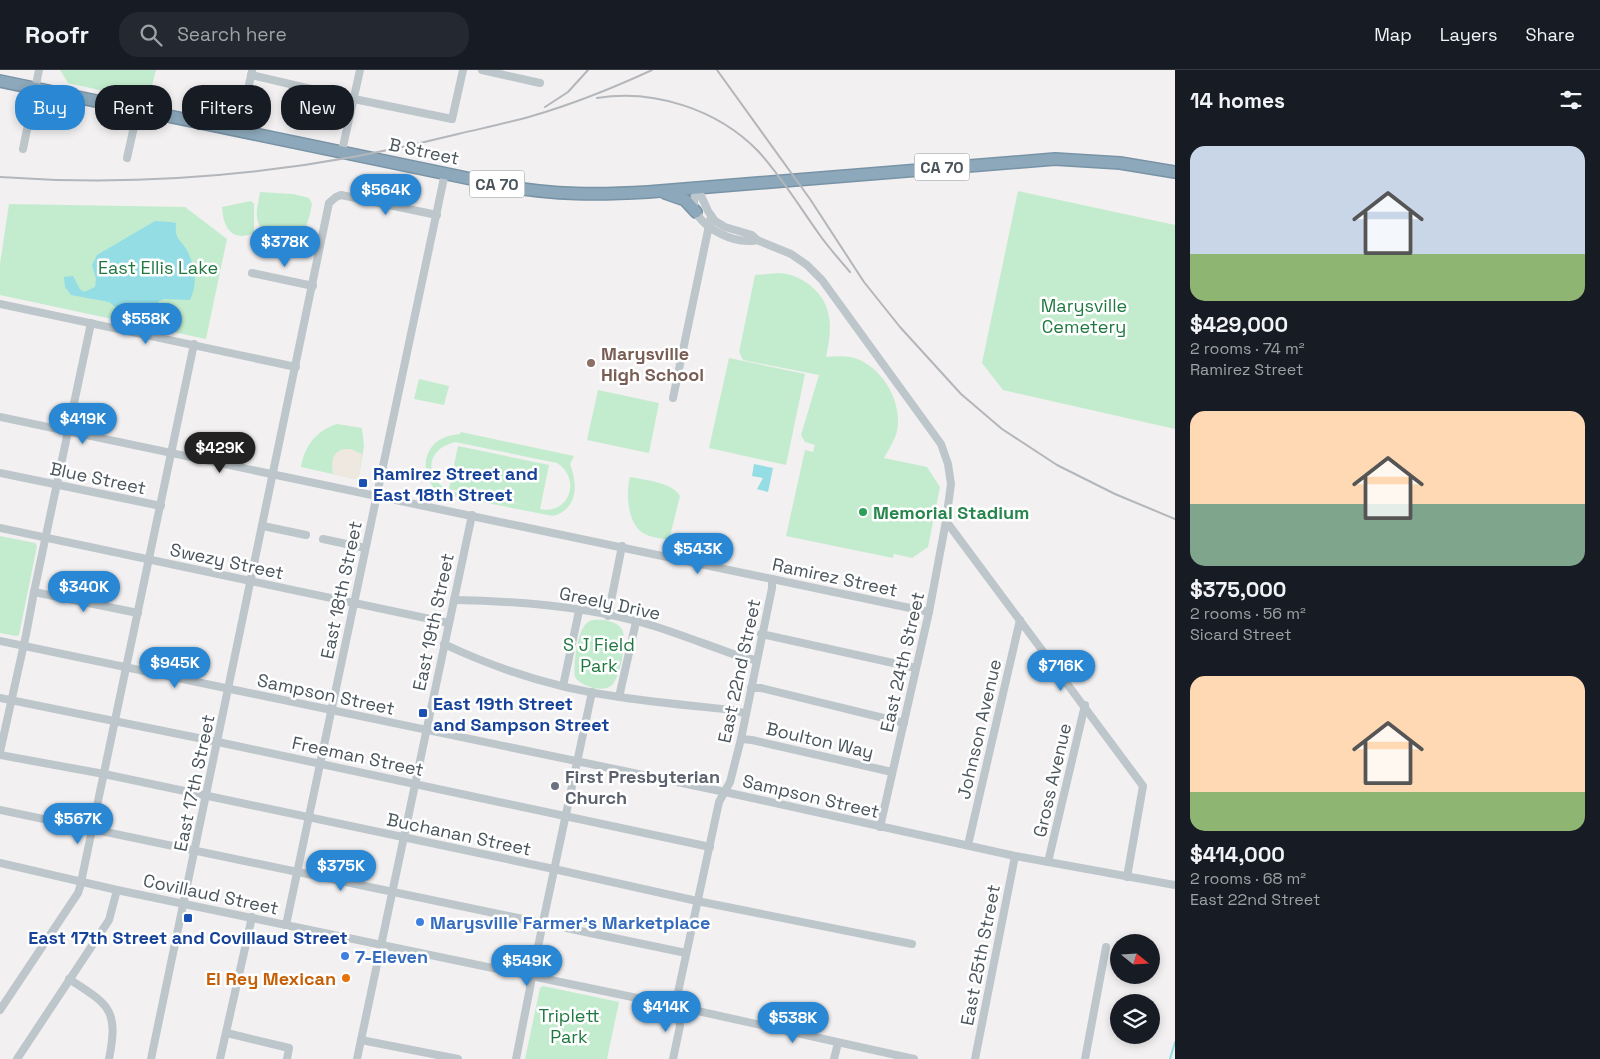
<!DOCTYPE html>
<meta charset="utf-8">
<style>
:root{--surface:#171b24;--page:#242831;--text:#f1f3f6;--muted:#9ea1a6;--line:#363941;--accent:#2987d3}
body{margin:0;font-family:"Space Grotesk",sans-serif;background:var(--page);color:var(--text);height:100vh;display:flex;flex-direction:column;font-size:19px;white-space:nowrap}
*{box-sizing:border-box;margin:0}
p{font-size:16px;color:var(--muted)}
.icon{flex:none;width:28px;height:28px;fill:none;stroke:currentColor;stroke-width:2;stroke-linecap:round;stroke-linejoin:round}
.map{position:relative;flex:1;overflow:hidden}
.sheet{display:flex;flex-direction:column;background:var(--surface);width:425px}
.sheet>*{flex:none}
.banner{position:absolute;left:15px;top:15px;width:475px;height:45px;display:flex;gap:10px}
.needle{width:32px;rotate:108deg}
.controls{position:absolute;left:1110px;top:864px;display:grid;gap:10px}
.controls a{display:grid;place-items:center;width:50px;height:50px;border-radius:50%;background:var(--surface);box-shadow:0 2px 8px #0003;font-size:25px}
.price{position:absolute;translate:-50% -42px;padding:0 11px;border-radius:18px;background:var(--accent);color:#fff;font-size:16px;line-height:32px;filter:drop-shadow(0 1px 2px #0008)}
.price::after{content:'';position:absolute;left:50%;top:30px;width:15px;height:11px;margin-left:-8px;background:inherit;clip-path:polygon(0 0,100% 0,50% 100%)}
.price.selected{background:#222;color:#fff}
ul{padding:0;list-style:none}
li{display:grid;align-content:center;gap:10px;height:265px;padding:0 15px}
li span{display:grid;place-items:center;height:155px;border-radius:15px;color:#555}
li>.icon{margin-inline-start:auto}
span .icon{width:90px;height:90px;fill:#fffc;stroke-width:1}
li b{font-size:21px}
h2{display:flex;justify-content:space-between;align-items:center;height:60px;padding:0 15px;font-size:21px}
.chip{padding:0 18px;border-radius:20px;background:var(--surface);box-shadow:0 2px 8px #0003;font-size:18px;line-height:45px}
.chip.selected{background:var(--accent);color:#fff}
header{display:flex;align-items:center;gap:30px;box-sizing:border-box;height:70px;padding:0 25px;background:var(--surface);border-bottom:1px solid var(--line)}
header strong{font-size:24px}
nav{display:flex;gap:28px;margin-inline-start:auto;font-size:18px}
.search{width:350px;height:45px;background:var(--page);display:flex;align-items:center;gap:12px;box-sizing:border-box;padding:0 18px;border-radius:20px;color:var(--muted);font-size:19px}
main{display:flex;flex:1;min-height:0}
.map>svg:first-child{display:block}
.green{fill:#c3ecce;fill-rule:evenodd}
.sand{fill:#efe8e0}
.water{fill:#94dde4}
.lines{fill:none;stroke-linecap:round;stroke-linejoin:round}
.stream{stroke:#94dde4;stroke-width:2}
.highway-casing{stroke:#7893a6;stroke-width:14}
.minor{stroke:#bdc6cb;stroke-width:8}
.highway{stroke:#8ca8ba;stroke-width:11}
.rail{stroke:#b3b6ba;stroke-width:2}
.education-dot{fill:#8d6e63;stroke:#fff;stroke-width:2}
.transit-dot{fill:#1a4fb4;stroke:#fff;stroke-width:2}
.leisure-dot{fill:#2e9e5b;stroke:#fff;stroke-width:2}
.worship-dot{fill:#6b7280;stroke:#fff;stroke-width:2}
.shop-dot{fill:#3f7fe0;stroke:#fff;stroke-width:2}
.food-dot{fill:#e8710a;stroke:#fff;stroke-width:2}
.labels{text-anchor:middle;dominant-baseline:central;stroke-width:5;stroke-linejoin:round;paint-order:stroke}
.shield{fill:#fff;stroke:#80888d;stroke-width:1}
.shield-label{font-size:16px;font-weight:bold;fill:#4a555c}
.street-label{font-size:18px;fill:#4a555c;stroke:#fff}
.park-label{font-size:18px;fill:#207841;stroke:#fff}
.education-label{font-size:18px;font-weight:bold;fill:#785e54;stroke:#fff;text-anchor:start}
.transit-label{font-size:18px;font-weight:bold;fill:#164399;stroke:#fff;text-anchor:start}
.leisure-label{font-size:18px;font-weight:bold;fill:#27864d;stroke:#fff;text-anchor:start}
.worship-label{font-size:18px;font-weight:bold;fill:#5b616d;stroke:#fff;text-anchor:start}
.shop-label{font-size:18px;font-weight:bold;fill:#366cbe;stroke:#fff;text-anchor:start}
.food-label{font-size:18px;font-weight:bold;fill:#c56008;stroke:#fff;text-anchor:end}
</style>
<header>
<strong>Roofr</strong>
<div class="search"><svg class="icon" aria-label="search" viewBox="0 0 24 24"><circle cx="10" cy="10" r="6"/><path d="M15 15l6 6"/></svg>Search here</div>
<nav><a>Map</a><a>Layers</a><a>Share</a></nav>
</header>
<main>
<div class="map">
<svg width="1175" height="989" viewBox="0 0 1175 989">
<rect width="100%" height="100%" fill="#f2f0f0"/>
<g class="green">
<path d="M60 0H156L148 31 68 13Z"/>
<path d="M1018 121 1175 155V359L1003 320 982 293Z"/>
<path d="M260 122 293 124 309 128 312 134 309 148 298 177C280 180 259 166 257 147 256 139 259 130 260 122Z"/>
<path d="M251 131 254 134V163C231 173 223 156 222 137Z"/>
<path d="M9 134 185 137 227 169 206 269 0 225V194Z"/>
<path d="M779 203C792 204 801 208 811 216 834 236 832 259 826 287 837 286 850 285 860 290 883 301 899 328 898 353 898 366 890 377 884 388L927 397 940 417 928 477 912 488 894 484 893 488 786 466 805 380 813 382 815 375 805 372 801 365 819 305 743 290 739 282 755 205Z"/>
<path d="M729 288 805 304 786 395 709 378Z"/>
<path d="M419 309 449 316 444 335 414 329Z"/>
<path d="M598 320 659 333 649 383 587 370Z"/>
<path d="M337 354 362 358 364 376 359 406 355 409 301 397C304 376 317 360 337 354Z"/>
<path d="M461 362 574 386 570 394C578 415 578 439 553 446L441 424C419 408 420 375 448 366 451 365 456 365 460 364ZM455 372 557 393C582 409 569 445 540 439L549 395 458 376 449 419 532 437 451 421C423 410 425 379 455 372Z"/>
<path d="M630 407C645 410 672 412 680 426L669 470C659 468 646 467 639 460 627 447 626 422 630 407Z"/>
<path d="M0 466 35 473 37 476 19 565 16 566 0 563Z"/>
<path d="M604 550C610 551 617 553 621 558 629 567 620 606 613 614 604 624 582 617 575 607 573 595 577 559 588 552 592 549 599 550 604 550Z"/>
<path d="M543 916 619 932 607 989H525L540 918Z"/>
</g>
<path class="sand" d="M344 379H351L362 384 359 406 355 409 333 404C331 392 332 382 344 379Z"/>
<g class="water">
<path d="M155 151 171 152 176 153C174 170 182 170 188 182 195 198 198 214 190 230L164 229 159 231 157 236 150 240 123 243 109 232 71 225 65 217 64 207 73 206 80 219 84 222 95 217 96 209 92 195 97 185Z"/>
<path d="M754 394 773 398 768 422 757 419 763 408 752 406Z"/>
</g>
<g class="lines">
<path class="stream" d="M1170 989 1175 972"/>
<g class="highway-casing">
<g id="highway">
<path d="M0 11 505 116C554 125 598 125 648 122L1055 89 1120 93 1175 102"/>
<path d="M665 123 685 130 696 142"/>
</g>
</g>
<g class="minor">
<path d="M482 0 540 13"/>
<path d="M251 5 354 29 452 49 463 0"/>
<path d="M239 60 252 1"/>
<path d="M23 79 39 0"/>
<path d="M342 81 360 0"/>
<path d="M127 88 138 39"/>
<path d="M697 117 708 141 715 151 725 157 752 165 757 170 791 184 807 195 822 210 941 374 948 394 951 414 946 451 929 542 880 757"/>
<path d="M697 117C696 124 693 131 694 137 701 159 736 175 757 170"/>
<path d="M252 203 313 216"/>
<path d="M0 234 296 297"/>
<path d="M673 328 711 146"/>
<path d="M0 347 929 542"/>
<path d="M0 403 161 436"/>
<path d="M946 451 1143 716 1127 807"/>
<path d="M263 456 306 465"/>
<path d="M0 458 449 553"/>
<path d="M323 469 365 478"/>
<path d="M34 522 138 543"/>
<path d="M454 530C519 531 592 537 654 556 685 566 715 578 745 588L756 590"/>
<path d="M608 546 622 476"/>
<path d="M761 564 916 598"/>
<path d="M0 571 725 722 1015 786 1175 815"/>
<path d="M444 574C499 600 559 619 620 627 658 633 696 636 734 640L746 644"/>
<path d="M563 616 579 541"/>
<path d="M751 618H761L904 653"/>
<path d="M619 627 636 552"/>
<path d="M0 628 218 672 710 777"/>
<path d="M741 669 752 670 892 702"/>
<path d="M0 682 26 565 34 522 91 253"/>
<path d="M0 685 104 704 554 799 697 831 912 874"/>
<path d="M0 740 686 883"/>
<path d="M968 775 1020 550"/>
<path d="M1048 792 1085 635"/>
<path d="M0 793 117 820 666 934 914 989"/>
<path d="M286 855 445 103"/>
<path d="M69 909C109 935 119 939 109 989"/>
<path d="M0 940 78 823 80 817 194 274"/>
<path d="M227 963 289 978 287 989"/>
<path d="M361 970 458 989"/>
<path d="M17 989 109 850 117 820"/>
<path d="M151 989 329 133 336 127 341 125 437 145"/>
<path d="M220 989 252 847"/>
<path d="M357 989 472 445"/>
<path d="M516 989 543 852 592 622"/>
<path d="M673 989 680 956 677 927 719 732 730 712 741 669 772 518V509"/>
<path d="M834 989 838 973"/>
<path d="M975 989 1015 786"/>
<path d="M1085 989 1106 877"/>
</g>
<use href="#highway" class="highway"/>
<g class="rail">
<path d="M717 0 810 129 864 212 900 257 961 324 1002 359 1057 395 1115 424 1175 449"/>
<path d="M597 28C654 19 717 39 758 81 781 106 799 136 819 164 828 177 839 189 850 202"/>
<path d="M545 37 568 22 588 0"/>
<path d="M0 107C154 118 309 102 458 64 483 58 508 53 532 46 573 34 613 18 652 0"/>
</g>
</g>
<circle class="education-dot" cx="591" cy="293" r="5"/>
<g class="transit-dot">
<rect x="358" y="408" width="10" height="10" rx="2.5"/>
<rect x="418" y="638" width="10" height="10" rx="2.5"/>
<rect x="183" y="843" width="10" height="10" rx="2.5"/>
</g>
<circle class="leisure-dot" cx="863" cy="442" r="5"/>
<circle class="worship-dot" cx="555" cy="716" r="5"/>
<g class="shop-dot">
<circle cx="420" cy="852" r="5"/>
<circle cx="345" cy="886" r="5"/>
</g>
<circle class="food-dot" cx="346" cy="908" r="5"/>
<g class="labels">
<g class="shield">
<rect x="914.5" y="83.5" width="55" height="27" rx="4"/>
<rect x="469.5" y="100.5" width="55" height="27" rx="4"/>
</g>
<g class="shield-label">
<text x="942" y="97">CA 70</text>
<text x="497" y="114">CA 70</text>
</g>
<g class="street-label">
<text transform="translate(424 81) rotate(12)">B Street</text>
<text transform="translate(98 408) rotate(12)">Blue Street</text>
<text transform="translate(227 491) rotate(12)">Swezy Street</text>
<text transform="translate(835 507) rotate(12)">Ramirez Street</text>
<text transform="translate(341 520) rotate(-78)">East 18th Street</text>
<text transform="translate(610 533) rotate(12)">Greely Drive</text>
<text transform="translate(433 552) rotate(-78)">East 19th Street</text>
<text transform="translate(902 592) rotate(-77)">East 24th Street</text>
<text transform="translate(739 601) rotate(-78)">East 22nd Street</text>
<text transform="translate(326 624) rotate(12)">Sampson Street</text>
<text transform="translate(979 659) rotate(-77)">Johnson Avenue</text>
<text transform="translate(820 670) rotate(13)">Boulton Way</text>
<text transform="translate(358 686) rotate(12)">Freeman Street</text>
<text transform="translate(1052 710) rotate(-77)">Gross Avenue</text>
<text transform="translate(194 713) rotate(-78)">East 17th Street</text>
<text transform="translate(811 726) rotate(13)">Sampson Street</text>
<text transform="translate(459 764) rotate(12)">Buchanan Street</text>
<text transform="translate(211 824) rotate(12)">Covillaud Street</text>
<text transform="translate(980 885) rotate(-79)">East 25th Street</text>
</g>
<g class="park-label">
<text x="158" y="197">East Ellis Lake</text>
<text x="1084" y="235">Marysville<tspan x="1084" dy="21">Cemetery</tspan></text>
<text x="599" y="574">S J Field<tspan x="599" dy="21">Park</tspan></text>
<text x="569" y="945">Triplett<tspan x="569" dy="21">Park</tspan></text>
</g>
<g class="education-label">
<text x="601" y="283">Marysville<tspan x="601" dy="21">High School</tspan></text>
</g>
<g class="transit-label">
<text x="373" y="403">Ramirez Street and<tspan x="373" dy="21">East 18th Street</tspan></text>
<text x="433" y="633">East 19th Street<tspan x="433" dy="21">and Sampson Street</tspan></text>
<text x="188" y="867" text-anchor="middle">East 17th Street and Covillaud Street</text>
</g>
<g class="leisure-label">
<text x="873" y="442">Memorial Stadium</text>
</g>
<g class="worship-label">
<text x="565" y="706">First Presbyterian<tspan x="565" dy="21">Church</tspan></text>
</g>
<g class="shop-label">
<text x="430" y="852">Marysville Farmer's Marketplace</text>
<text x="355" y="886">7-Eleven</text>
</g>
<g class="food-label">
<text x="336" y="908">El Rey Mexican</text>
</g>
</g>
</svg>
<div class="controls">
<a><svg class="needle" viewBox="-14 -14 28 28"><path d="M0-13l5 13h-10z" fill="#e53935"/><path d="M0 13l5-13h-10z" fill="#9ea1a6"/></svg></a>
<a><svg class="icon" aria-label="layers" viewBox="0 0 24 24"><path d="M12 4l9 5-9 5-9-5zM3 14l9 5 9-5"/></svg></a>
</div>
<b class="price" style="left:386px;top:146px">$564K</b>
<b class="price" style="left:285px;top:198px">$378K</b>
<b class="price" style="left:146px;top:275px">$558K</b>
<b class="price" style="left:83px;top:375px">$419K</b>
<b class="price selected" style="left:220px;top:404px">$429K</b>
<b class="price" style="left:698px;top:505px">$543K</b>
<b class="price" style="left:84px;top:543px">$340K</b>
<b class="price" style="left:175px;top:619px">$945K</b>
<b class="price" style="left:1061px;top:622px">$716K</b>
<b class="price" style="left:78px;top:775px">$567K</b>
<b class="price" style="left:341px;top:822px">$375K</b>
<b class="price" style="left:527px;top:917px">$549K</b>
<b class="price" style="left:666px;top:963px">$414K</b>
<b class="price" style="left:793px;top:974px">$538K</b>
<div class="banner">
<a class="chip selected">Buy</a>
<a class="chip">Rent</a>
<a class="chip">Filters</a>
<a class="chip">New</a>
</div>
</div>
<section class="sheet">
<h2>14 homes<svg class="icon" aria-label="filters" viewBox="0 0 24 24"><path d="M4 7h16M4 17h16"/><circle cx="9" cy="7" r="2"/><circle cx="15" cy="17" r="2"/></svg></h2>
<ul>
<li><span style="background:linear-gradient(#c9d6e8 70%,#8fb573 0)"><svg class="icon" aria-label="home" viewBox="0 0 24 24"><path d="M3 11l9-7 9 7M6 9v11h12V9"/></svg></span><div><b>$429,000</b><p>2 rooms · 74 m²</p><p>Ramirez Street</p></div></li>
<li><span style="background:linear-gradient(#ffd9b3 60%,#7fa58c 0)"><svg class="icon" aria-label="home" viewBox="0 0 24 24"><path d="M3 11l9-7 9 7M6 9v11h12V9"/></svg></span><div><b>$375,000</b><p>2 rooms · 56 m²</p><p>Sicard Street</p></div></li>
<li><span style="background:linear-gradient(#ffd9b3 75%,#8fb573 0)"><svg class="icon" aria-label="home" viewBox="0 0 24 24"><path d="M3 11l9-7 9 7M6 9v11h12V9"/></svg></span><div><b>$414,000</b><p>2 rooms · 68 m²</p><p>East 22nd Street</p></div></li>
</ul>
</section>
</main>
